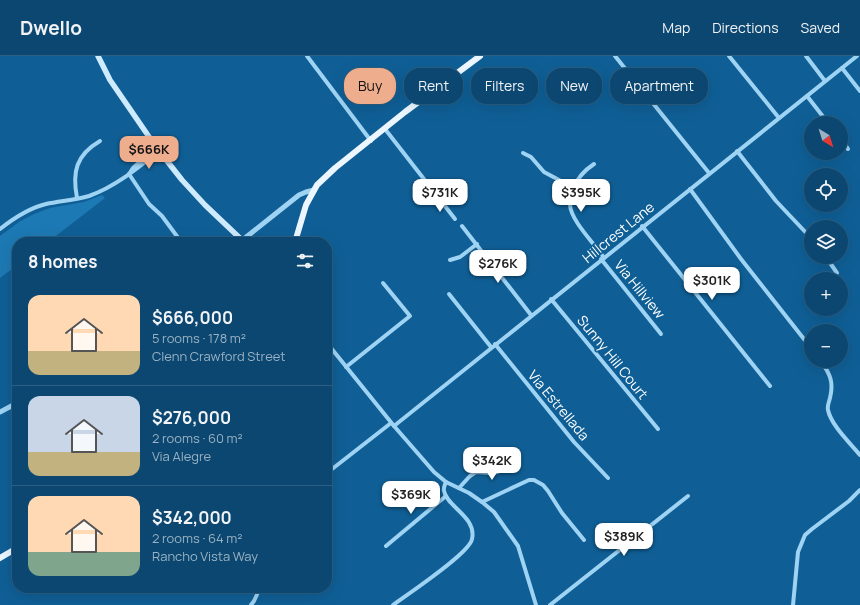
<!DOCTYPE html>
<meta charset="utf-8">
<style>
:root{--surface:#0b4770;--page:#144e75;--text:#f1f3f6;--muted:#9ab2c3;--line:#2b5f83;--accent:#eead8d}
body{margin:0;font-family:Manrope,sans-serif;background:var(--page);color:var(--text);height:100vh;display:flex;flex-direction:column;font-size:15px;white-space:nowrap}
*{box-sizing:border-box;margin:0}
p{font-size:13px;color:var(--muted)}
.icon{flex:none;width:22px;height:22px;fill:none;stroke:currentColor;stroke-width:2;stroke-linecap:round;stroke-linejoin:round}
.map{position:relative;flex:1;overflow:hidden}
.details{position:absolute;left:12px;top:181px;width:320px;height:356px;display:flex;flex-direction:column;background:var(--surface);border-radius:16px;box-shadow:0 4px 16px #0002,0 0 0 1px var(--line)}
.details>*{flex:none}
.hud{position:absolute;left:344px;top:12px;width:380px;height:36px;display:flex;gap:8px}
.needle{width:26px;rotate:142deg}
.controls{position:absolute;left:804px;top:60px;display:grid;gap:8px}
.controls a{display:grid;place-items:center;width:44px;height:44px;border-radius:50%;background:var(--surface);box-shadow:0 4px 16px #0002,0 0 0 1px var(--line);font-size:20px}
.price{position:absolute;translate:-50% -34px;padding:0 9px;border-radius:8px;background:#fff;color:#222;font-size:13px;line-height:26px;filter:drop-shadow(0 1px 2px #0008)}
.price::after{content:'';position:absolute;left:50%;top:24px;width:12px;height:9px;margin-left:-6px;background:inherit;clip-path:polygon(0 0,100% 0,50% 100%)}
.price.active{background:var(--accent);color:#111}
ul{padding:0;list-style:none}
li{display:flex;align-items:center;gap:12px;height:100px;padding:0 16px}
li+li{border-top:1px solid var(--line)}
li span{display:grid;place-items:center;flex:none;width:112px;height:80px;border-radius:12px;color:#555}
li>.icon{margin-inline-start:auto}
span .icon{width:48px;height:48px;fill:#fffc;stroke-width:1}
li b{font-size:17px}
h2{display:flex;justify-content:space-between;align-items:center;height:48px;padding:0 16px;font-size:17px}
.pill{padding:0 14px;border-radius:16px;background:var(--surface);box-shadow:0 4px 16px #0002,0 0 0 1px var(--line);font-size:14px;line-height:36px}
.pill.active{background:var(--accent);color:#111}
header{display:flex;align-items:center;gap:24px;box-sizing:border-box;height:56px;padding:0 20px;background:var(--surface);border-bottom:1px solid var(--line)}
header strong{font-size:19px}
nav{display:flex;gap:22px;margin-inline-start:auto;font-size:14px}
.map>svg:first-child{display:block}
.green{fill:#1d79b4}
.lines{fill:none;stroke-linecap:round;stroke-linejoin:round}
.minor{stroke:#9ed3f4;stroke-width:4}
.tertiary{stroke:#9ed3f4;stroke-width:5}
.secondary{stroke:#ceeafd;stroke-width:5.5}
.primary{stroke:#ebf6ff;stroke-width:6}
.labels{text-anchor:middle;dominant-baseline:central;stroke-width:3.5;stroke-linejoin:round;paint-order:stroke}
.street-label{font-size:14px;fill:#fff;stroke:#0f5f96}
</style>
<header>
<strong>Dwello</strong>
<nav><a>Map</a><a>Directions</a><a>Saved</a></nav>
</header>
<div class="map">
<svg width="860" height="549" viewBox="0 0 860 549">
<rect width="100%" height="100%" fill="#0f5f96"/>
<path class="green" d="M102 139 105 142 48 186H17V209L0 222V180L19 166 34 158 50 152 84 146Z"/>
<g class="lines">
<g class="minor">
<path d="M307 0 371 85"/>
<path d="M615 0 709 117"/>
<path d="M729 0 779 62"/>
<path d="M806 0 825 25"/>
<path d="M842 12 860 35"/>
<path d="M807 40 828 67"/>
<path d="M385 73 455 163"/>
<path d="M841 83 848 93"/>
<path d="M737 95 776 145 811 182"/>
<path d="M523 97 531 101 544 116 574 132"/>
<path d="M594 108C585 114 578 121 574 131 572 137 570 143 570 149 571 165 595 188 604 202"/>
<path d="M129 118 149 148 162 160 179 183"/>
<path d="M129 118 133 112 156 91"/>
<path d="M690 133 741 203 811 292"/>
<path d="M77 142C72 116 76 99 100 85"/>
<path d="M462 170 531 259"/>
<path d="M642 170 770 330"/>
<path d="M0 173C14 162 29 152 46 148 60 145 75 144 89 140 115 131 138 112 159 95"/>
<path d="M826 201 837 217"/>
<path d="M601 203 661 278"/>
<path d="M450 204 460 201 477 188"/>
<path d="M449 238 491 291"/>
<path d="M551 243 658 373"/>
<path d="M327 287 394 370 434 416 446 426 469 437 482 446 494 456 518 490 536 549"/>
<path d="M495 288 574 386 608 422"/>
<path d="M821 305C830 318 834 326 830 342 829 346 827 350 828 354 831 369 850 387 860 399"/>
<path d="M346 311 410 260 383 227"/>
<path d="M394 370 857 0"/>
<path d="M327 417 391 367"/>
<path d="M459 432 470 420 476 416 491 417 498 416 515 403"/>
<path d="M482 446 529 424H534L543 429 548 435 562 457 584 484"/>
<path d="M386 490 446 440"/>
<path d="M251 549 254 545 260 532"/>
<path d="M393 549C408 538 470 497 472 483 477 461 447 451 444 435 443 431 445 429 446 426"/>
<path d="M550 549 688 440"/>
<path d="M793 549 798 496 805 479 812 473 849 445 860 434"/>
</g>
<g class="tertiary">
<path d="M240 186 299 139 306 136 314 134"/>
<path d="M0 356 17 347"/>
</g>
<path class="secondary" d="M98 0 110 24 156 91 182 124 205 149 244 186"/>
<g class="primary">
<path d="M295 186 306 149 317 129 335 112 405 56 480 0"/>
<path d="M0 502 17 492"/>
</g>
</g>
<g class="labels">
<g class="street-label">
<text transform="translate(618 176) rotate(-39)">Hillcrest Lane</text>
<text transform="translate(640 233) rotate(51)">Via Hillview</text>
<text transform="translate(613 301) rotate(51)">Sunny Hill Court</text>
<text transform="translate(559 349) rotate(50)">Via Estrellada</text>
</g>
</g>
</svg>
<div class="controls">
<a><svg class="needle" viewBox="-14 -14 28 28"><path d="M0-13l5 13h-10z" fill="#e53935"/><path d="M0 13l5-13h-10z" fill="#9ab2c3"/></svg></a>
<a><svg class="icon" aria-label="locate" viewBox="0 0 24 24"><circle cx="12" cy="12" r="6"/><path d="M12 2v4M12 18v4M2 12h4M18 12h4"/></svg></a>
<a><svg class="icon" aria-label="layers" viewBox="0 0 24 24"><path d="M12 4l9 5-9 5-9-5zM3 14l9 5 9-5"/></svg></a>
<a>+</a>
<a>−</a>
</div>
<b class="price active" style="left:149px;top:114px">$666K</b>
<b class="price" style="left:440px;top:157px">$731K</b>
<b class="price" style="left:581px;top:157px">$395K</b>
<b class="price" style="left:498px;top:228px">$276K</b>
<b class="price" style="left:712px;top:245px">$301K</b>
<b class="price" style="left:492px;top:425px">$342K</b>
<b class="price" style="left:411px;top:459px">$369K</b>
<b class="price" style="left:624px;top:501px">$389K</b>
<div class="hud">
<a class="pill active">Buy</a>
<a class="pill">Rent</a>
<a class="pill">Filters</a>
<a class="pill">New</a>
<a class="pill">Apartment</a>
</div>
<section class="details">
<h2>8 homes<svg class="icon" aria-label="filters" viewBox="0 0 24 24"><path d="M4 7h16M4 17h16"/><circle cx="9" cy="7" r="2"/><circle cx="15" cy="17" r="2"/></svg></h2>
<ul>
<li><span style="background:linear-gradient(#ffd9b3 70%,#c2b280 0)"><svg class="icon" aria-label="home" viewBox="0 0 24 24"><path d="M3 11l9-7 9 7M6 9v11h12V9"/></svg></span><div><b>$666,000</b><p>5 rooms · 178 m²</p><p>Clenn Crawford Street</p></div></li>
<li><span style="background:linear-gradient(#c9d6e8 70%,#c2b280 0)"><svg class="icon" aria-label="home" viewBox="0 0 24 24"><path d="M3 11l9-7 9 7M6 9v11h12V9"/></svg></span><div><b>$276,000</b><p>2 rooms · 60 m²</p><p>Via Alegre</p></div></li>
<li><span style="background:linear-gradient(#ffd9b3 70%,#7fa58c 0)"><svg class="icon" aria-label="home" viewBox="0 0 24 24"><path d="M3 11l9-7 9 7M6 9v11h12V9"/></svg></span><div><b>$342,000</b><p>2 rooms · 64 m²</p><p>Rancho Vista Way</p></div></li>
</ul>
</section>
</div>
